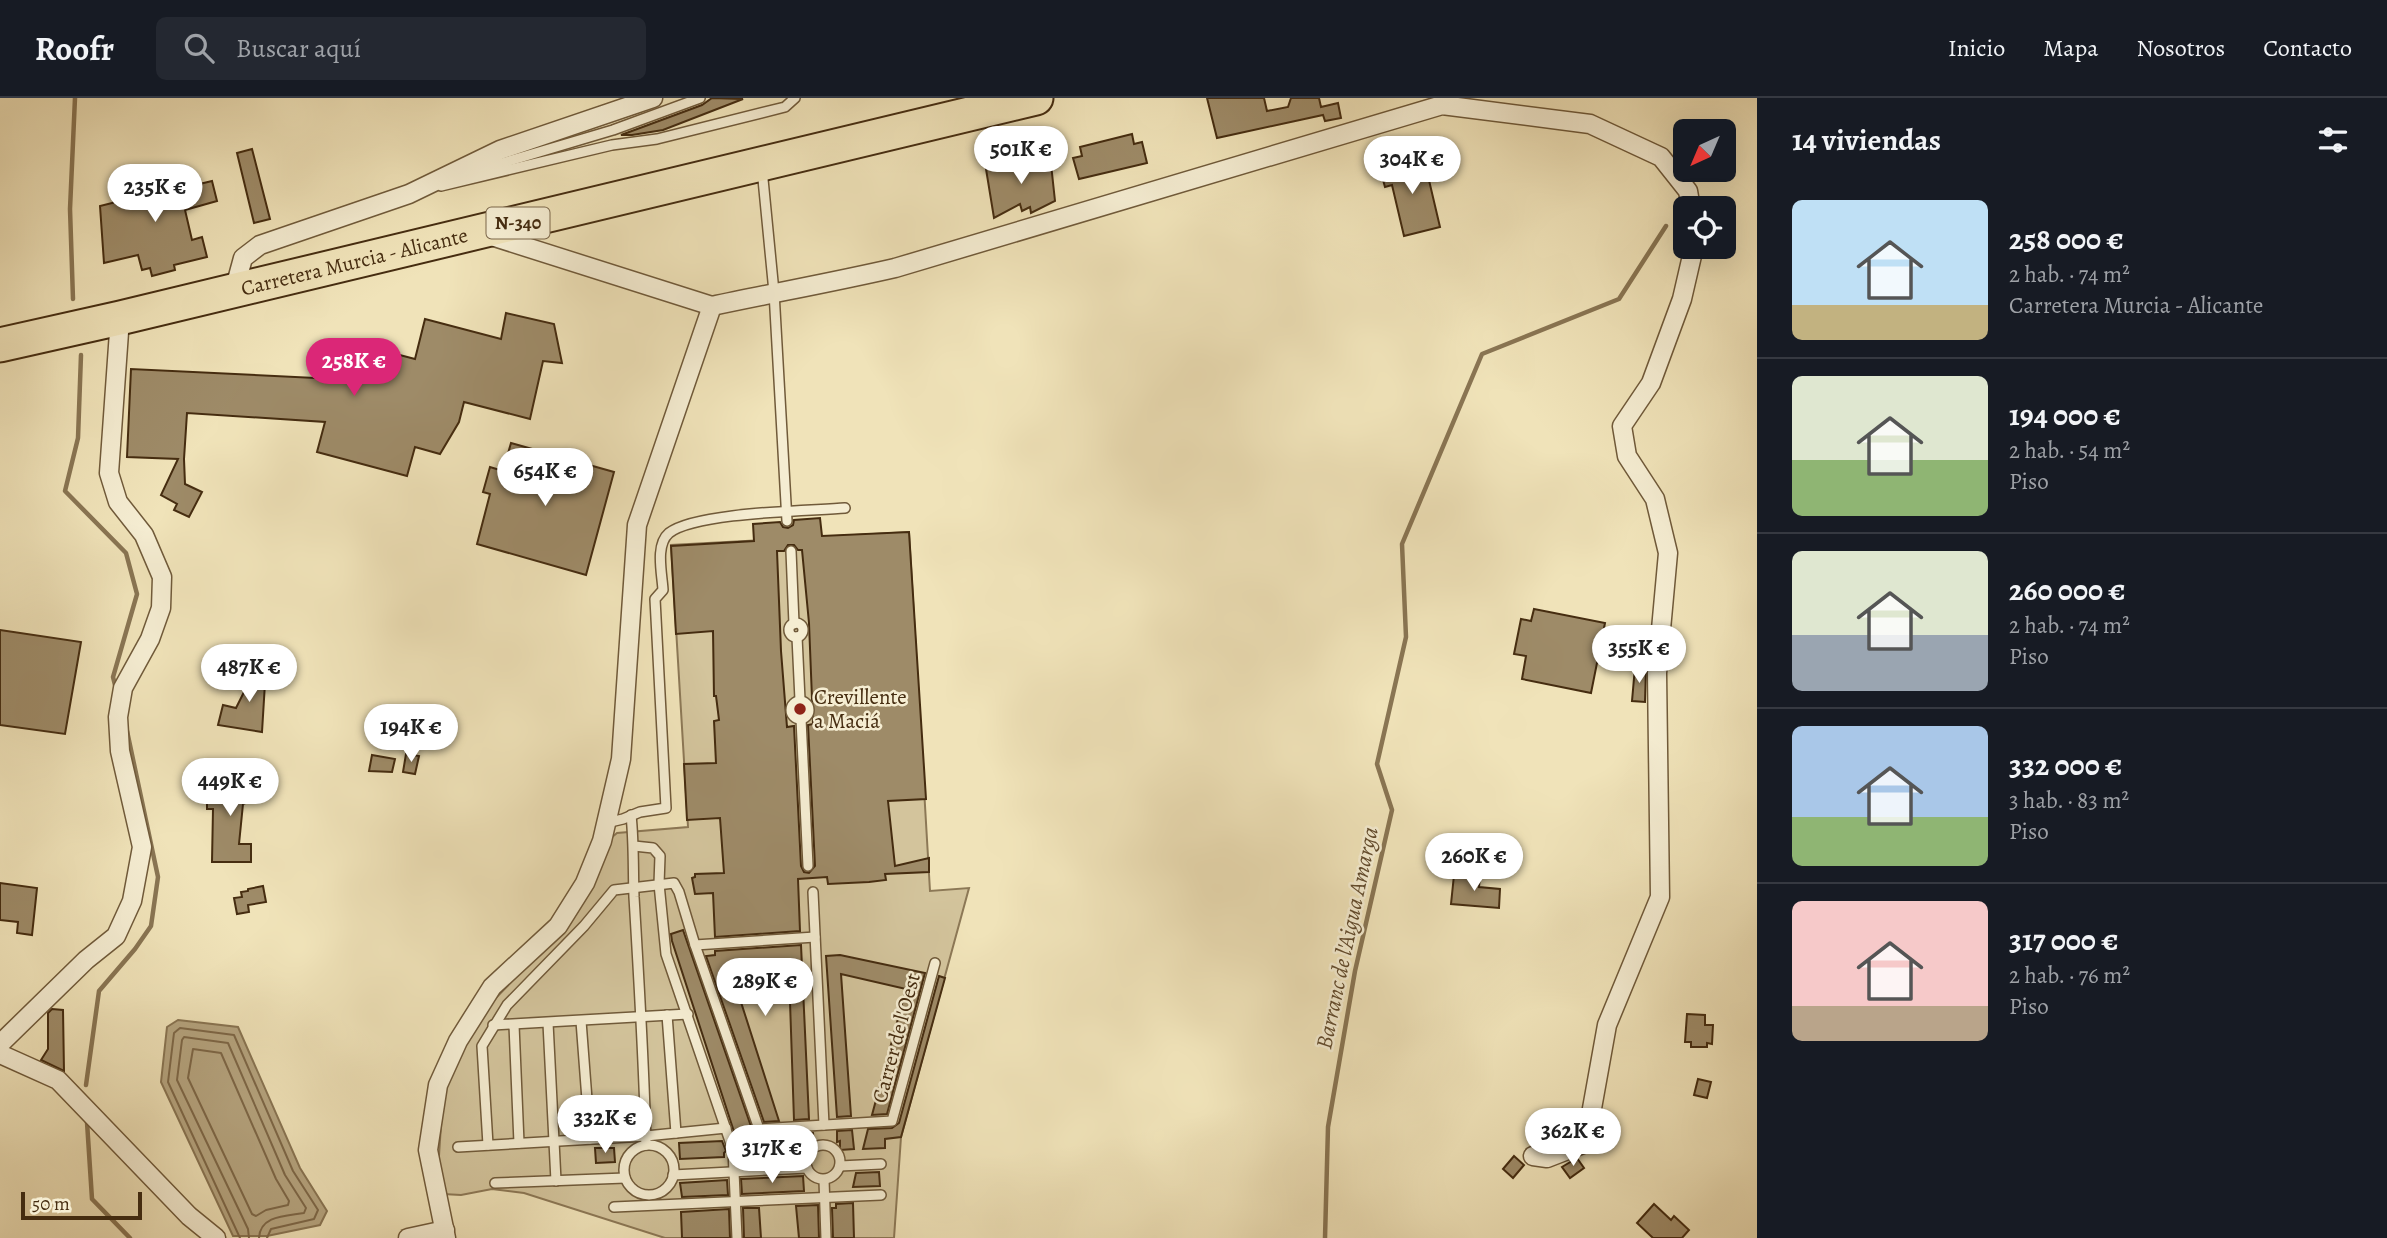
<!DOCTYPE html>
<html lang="es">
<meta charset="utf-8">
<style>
:root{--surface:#171b24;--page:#242831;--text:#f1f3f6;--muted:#9ea1a6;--line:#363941;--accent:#db2777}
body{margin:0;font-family:Alegreya,serif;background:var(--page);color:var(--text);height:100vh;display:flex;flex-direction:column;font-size:26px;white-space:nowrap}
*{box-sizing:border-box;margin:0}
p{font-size:23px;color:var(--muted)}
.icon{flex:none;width:38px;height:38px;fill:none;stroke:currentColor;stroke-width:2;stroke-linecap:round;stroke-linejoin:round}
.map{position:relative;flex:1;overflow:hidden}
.drawer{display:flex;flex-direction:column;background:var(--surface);width:630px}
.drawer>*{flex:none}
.needle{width:46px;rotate:224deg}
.buttons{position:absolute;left:1673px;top:21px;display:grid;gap:14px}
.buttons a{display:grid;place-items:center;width:63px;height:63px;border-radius:10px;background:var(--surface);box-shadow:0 7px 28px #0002;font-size:35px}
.scale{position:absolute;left:21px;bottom:18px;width:121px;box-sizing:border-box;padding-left:7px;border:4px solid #452c10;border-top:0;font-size:19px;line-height:24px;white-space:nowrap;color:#452c10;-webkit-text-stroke:5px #f5edd2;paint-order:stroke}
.price{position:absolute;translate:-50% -60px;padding:0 16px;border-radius:24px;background:#fff;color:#222;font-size:23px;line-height:46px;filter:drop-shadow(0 2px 4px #0008)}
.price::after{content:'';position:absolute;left:50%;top:42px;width:21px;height:16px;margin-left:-10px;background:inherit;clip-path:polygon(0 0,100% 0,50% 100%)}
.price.active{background:var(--accent);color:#fff}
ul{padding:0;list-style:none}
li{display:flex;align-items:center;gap:21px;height:175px;padding:0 35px}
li+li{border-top:2px solid var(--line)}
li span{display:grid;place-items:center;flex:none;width:196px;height:140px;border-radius:10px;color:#555}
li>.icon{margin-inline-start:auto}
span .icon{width:84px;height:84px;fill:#fffc;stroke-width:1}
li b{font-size:30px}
h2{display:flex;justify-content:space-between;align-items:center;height:84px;padding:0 35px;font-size:30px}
header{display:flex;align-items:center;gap:42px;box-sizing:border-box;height:98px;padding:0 35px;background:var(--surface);border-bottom:2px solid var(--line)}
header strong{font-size:33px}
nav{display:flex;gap:38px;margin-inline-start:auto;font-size:24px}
.search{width:490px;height:63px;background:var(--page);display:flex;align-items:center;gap:18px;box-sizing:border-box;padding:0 24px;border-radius:10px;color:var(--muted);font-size:26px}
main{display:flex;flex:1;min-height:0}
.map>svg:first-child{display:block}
.green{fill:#d3c49c;stroke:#8c7856;stroke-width:2}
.water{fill:#b6a580;stroke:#897553;stroke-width:2}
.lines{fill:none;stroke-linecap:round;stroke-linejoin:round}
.shore{stroke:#7e6848;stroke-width:2}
.stream{stroke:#897553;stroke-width:4.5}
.building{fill:#9e8b68;stroke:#452c10;stroke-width:2;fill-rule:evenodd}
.lane-casing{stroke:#705a3a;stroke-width:12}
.street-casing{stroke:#705a3a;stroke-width:21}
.highway-casing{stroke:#452c10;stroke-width:37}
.lane{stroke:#f5edd2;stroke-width:9}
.street{stroke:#f5edd2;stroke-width:18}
.highway{stroke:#f0e3b9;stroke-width:33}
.poi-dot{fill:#8f2418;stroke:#f5edd2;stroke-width:2.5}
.labels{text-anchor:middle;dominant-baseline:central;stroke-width:5;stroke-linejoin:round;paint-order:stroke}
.shield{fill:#f5edd2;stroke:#7a664a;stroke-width:2}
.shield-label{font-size:19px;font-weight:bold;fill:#452c10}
.street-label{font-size:21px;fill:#452c10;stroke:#f5edd2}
.poi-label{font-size:21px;fill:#452c10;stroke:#f5edd2;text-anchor:start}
.water-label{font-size:23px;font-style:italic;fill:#614a2c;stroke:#f5edd2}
</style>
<header>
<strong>Roofr</strong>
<div class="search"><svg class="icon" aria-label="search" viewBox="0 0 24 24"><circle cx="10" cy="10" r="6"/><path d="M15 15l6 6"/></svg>Buscar aquí</div>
<nav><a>Inicio</a><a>Mapa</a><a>Nosotros</a><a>Contacto</a></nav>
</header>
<main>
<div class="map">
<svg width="1757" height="1140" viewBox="0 0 1757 1140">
<rect width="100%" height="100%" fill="#f0e3b9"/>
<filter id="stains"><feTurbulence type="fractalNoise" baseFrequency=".00286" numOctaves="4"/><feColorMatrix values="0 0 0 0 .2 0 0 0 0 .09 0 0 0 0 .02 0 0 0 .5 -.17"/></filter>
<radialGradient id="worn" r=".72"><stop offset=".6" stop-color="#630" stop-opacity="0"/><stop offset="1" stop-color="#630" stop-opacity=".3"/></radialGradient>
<path class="green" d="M909 434 930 793 969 790 901 1039 894 1140H665L524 1095 492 1091 461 1097 443 1096 438 1073 443 996 461 951 492 904 574 819 606 755 611 740 617 735 688 729 671 447Z"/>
<path class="water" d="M178 922 238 929 300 1070 327 1113 320 1127 267 1138H233L161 984 167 929Z"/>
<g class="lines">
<g class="shore">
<path d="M193 951 221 955 276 1081 289 1103 288 1107 266 1112 256 1118 252 1116 188 980Z"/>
<path d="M240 1140 168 984 174 935 180 930 234 937 293 1073 318 1112 314 1121 271 1131 267 1140"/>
<path d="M249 1140 248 1131 177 982 182 942 184 939 228 945 285 1077 306 1110 304 1115C287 1118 260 1117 259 1140"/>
</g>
<g class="stream">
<path d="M73 201 70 111 75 0"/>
<path d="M81 257 78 340 65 393 126 455 137 496 113 579 116 591"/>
<path d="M86 987 99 893 135 851 151 828 158 779 127 633"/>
<path d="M87 1024 92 1101 130 1140"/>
<path d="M1325 1140 1328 1029 1355 873 1392 712 1377 666 1406 539 1402 446 1482 256 1619 201 1666 128"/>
</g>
</g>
<g class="building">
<path d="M712 0 743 1 663 32 632 37H621L702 7Z"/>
<path d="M1207 0H1264L1267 13 1288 9 1291 0H1319L1321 9 1338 5 1341 20 1325 23 1323 17 1217 40Z"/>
<path d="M1132 36 1134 46 1142 44 1147 65 1079 81 1073 60 1082 58 1080 49Z"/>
<path d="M252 51 270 121 254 125 237 55Z"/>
<path d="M1045 58 1047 67 1051 66 1055 103 1031 115 1030 109 1022 113 1020 106 994 120 986 71Z"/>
<path d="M1424 61 1440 129 1404 138 1392 87 1385 89 1380 71Z"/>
<path d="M174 69 179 91 212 83 217 103 185 112 192 142 202 139 207 159 174 167 175 172 152 178 150 170 142 172 138 157 104 165 100 108 144 97 139 78Z"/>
<path d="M506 215 554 226 562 265 543 263 530 321 464 304 459 324 440 356 415 349 407 378 317 354 325 324 187 315 184 361 185 386 202 394 189 419 174 412 177 406 161 397 178 361 127 359 131 271 336 281 346 243 415 261 425 221 501 241Z"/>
<path d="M511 345 614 374 586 477 477 446 490 396 483 394 490 369 503 373Z"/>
<path d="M820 420 822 438 909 434 926 701 888 703 895 768 929 760V774L885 776 886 782 869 784 828 786 827 779 798 781 800 833 715 839 713 795 695 796 692 780 695 779V776L724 775 720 720 687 722 684 666 716 665 714 623 719 622 716 598H714L713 533 676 536 671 448 754 443 753 426 780 424 783 429 788 430 793 427 794 422ZM788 447H794L798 452H802L809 525 813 626 808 627 815 768 809 775 804 774 801 768 794 628 787 629 781 553 777 453H784Z"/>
<path d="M1534 511 1605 525 1591 595 1522 581 1526 558 1514 556 1521 521 1531 523Z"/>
<path d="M0 532 81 544 65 636 0 627Z"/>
<path d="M257 568 270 571 269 573 276 575 272 587 265 585 262 634 218 627 223 607 236 610Z"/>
<path d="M1635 569 1646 570 1645 604 1632 603Z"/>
<path d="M406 656 419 658 415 676 403 674Z"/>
<path d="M372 657 395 661 392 674 369 673Z"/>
<path d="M207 679H228V686H265L264 698 243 706 239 746H251V764H212L213 711H207Z"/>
<path d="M1454 777 1480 779 1479 789 1500 791 1499 810 1451 806Z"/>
<path d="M0 785 37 790 32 837 17 835 18 824 0 822Z"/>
<path d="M263 788 266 804 248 807 249 814 237 816 234 800 242 799 241 794 248 793V791Z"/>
<path d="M683 832 753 1034 759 1038 813 1035 814 1045 787 1046 789 1054 769 1055 768 1049H739L672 843 671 836Z"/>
<path d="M801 847 809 1021 794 1022 789 874 732 876 779 1023 764 1024 706 858 715 857V853Z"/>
<path d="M840 857 925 875 887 1016 872 1017 906 891 841 876 851 1018 837 1019 826 858Z"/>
<path d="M939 878 945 880 901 1039 885 1041V1050L863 1051 868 1031 892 1030 899 1025Z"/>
<path d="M52 911 63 912 64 973 41 962 48 951V915Z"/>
<path d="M1687 916 1705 917V927H1713L1712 946 1707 945V949H1691V944H1685Z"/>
<path d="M1698 981 1711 984 1707 1000 1694 997Z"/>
<path d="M852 1032 854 1051 840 1052V1043L837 1044V1033Z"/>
<path d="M722 1043 726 1053 724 1055V1059L680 1061 679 1045Z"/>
<path d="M595 1050H614L615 1064 596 1065Z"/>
<path d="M1514 1058 1524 1067 1513 1080 1503 1071Z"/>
<path d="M1577 1060 1584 1070 1570 1080 1562 1069Z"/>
<path d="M879 1074 880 1088 853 1089 856 1075Z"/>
<path d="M803 1078 804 1093 742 1096 741 1081Z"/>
<path d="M727 1082 728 1097 682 1099 680 1085Z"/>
<path d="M853 1105 854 1140H833L832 1110H836V1106Z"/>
<path d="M1654 1106 1671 1122 1674 1118 1689 1132 1682 1140H1653L1637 1125Z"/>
<path d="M818 1107 819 1140H799L796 1108Z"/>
<path d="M743 1110H759L761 1140H744Z"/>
<path d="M729 1111 730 1140H682L681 1114Z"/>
</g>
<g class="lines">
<g class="lane-casing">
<g id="lane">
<path d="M762 71 774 194 787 423"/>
<path d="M472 74 613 32 700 0"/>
<path d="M441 88 612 47 657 41 785 9 795 0"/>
<path d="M791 453 794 526"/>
<circle cx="796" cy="532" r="7"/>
<path d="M797 539 800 602"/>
<circle cx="800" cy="612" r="9"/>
<path d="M801 621 808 768"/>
<path d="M631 717C634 745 633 771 634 799 639 881 644 964 646 1047"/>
<path d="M606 725 623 721 640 714 666 710 655 501 663 492C662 475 655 447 669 435 696 414 807 413 845 410"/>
<path d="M634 748 653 750 660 758 659 786 666 856 733 1052 737 1140"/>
<path d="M813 794 824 1027"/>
<path d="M695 847 815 839"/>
<path d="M667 917 676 1035"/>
<path d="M581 923 590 1041"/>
<path d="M548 925 556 1083"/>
<path d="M493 927 688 916"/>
<path d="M514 927 519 1045"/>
<path d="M488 1047 482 948 507 907 584 828 614 792 674 785 679 794 695 847 759 1031 892 1023 935 865"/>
<circle cx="823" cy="1064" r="17"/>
<circle cx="649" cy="1072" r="25"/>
<path d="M458 1049 646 1038 726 1030"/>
<path d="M840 1068 881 1066"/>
<path d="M673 1077 807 1070"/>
<path d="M824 1082 826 1140"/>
<path d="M495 1085 625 1080"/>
<path d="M614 1109 881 1097"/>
</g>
</g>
<g class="street-casing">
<g id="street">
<path d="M234 193 243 160 260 147 409 96 500 52 653 0"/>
<path d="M712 208C773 195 834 184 895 170L1442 7 1590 26 1661 59 1688 93 1691 110"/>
<path d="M0 946 86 862 116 838 132 803 142 749 120 653 118 619 123 590 150 541 161 510 162 479 144 437 118 404 109 375 120 220"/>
<path d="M0 956 58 982 189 1118 216 1140"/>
<path d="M1533 1058 1547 1060 1583 1046 1591 1016 1607 927 1660 799 1657 575 1668 455 1655 401 1627 358 1622 328 1651 285 1682 201 1694 149"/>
<path d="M408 1140 445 1132"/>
<path d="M446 1140 428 1052 438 987 458 943 492 889 558 828 585 785 602 743 621 661 637 427 712 208 485 136"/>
</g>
</g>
<g class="highway-casing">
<g id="highway">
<path id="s1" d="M0 247 120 220 1036 0"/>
</g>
</g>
<use href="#lane" class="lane"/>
<use href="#street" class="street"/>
<use href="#highway" class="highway"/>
</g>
<circle class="poi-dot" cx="800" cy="611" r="7"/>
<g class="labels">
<rect class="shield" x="486.5" y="109.5" width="63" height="31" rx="5"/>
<g class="shield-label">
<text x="518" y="125">N-340</text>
</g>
<g class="street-label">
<text stroke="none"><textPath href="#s1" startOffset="364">Carretera Murcia - Alicante</textPath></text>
<text transform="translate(896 940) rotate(-75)">Carrer de l'Oest</text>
</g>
<g class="poi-label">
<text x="814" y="599">Crevillente<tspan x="814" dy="24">a Maciá</tspan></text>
</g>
<g class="water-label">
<text transform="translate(1347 840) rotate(-78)">Barranc de l'Aigua Amarga</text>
</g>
</g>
<rect width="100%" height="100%" filter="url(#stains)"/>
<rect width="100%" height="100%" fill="url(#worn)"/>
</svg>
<div class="buttons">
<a><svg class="needle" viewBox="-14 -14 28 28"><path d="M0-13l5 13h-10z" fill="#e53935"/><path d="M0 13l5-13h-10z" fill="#9ea1a6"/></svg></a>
<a><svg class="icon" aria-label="locate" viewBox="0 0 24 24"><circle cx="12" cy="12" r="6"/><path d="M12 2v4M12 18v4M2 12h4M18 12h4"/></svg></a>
</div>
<div class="scale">50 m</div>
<b class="price" style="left:1021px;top:88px">501K €</b>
<b class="price" style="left:1412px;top:98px">304K €</b>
<b class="price" style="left:155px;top:126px">235K €</b>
<b class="price active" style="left:354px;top:300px">258K €</b>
<b class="price" style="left:545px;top:410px">654K €</b>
<b class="price" style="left:1639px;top:587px">355K €</b>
<b class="price" style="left:249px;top:606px">487K €</b>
<b class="price" style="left:411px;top:666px">194K €</b>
<b class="price" style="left:230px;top:720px">449K €</b>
<b class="price" style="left:1474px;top:795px">260K €</b>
<b class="price" style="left:765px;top:920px">289K €</b>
<b class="price" style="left:605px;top:1057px">332K €</b>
<b class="price" style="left:1573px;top:1070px">362K €</b>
<b class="price" style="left:772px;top:1087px">317K €</b>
</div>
<section class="drawer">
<h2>14 viviendas<svg class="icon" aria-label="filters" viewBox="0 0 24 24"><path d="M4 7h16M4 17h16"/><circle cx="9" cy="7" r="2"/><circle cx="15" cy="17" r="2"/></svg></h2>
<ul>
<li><span style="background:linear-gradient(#bfe0f5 75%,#c2b280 0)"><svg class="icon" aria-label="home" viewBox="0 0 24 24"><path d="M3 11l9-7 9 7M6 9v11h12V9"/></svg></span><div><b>258 000 €</b><p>2 hab. · 74 m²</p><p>Carretera Murcia - Alicante</p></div></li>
<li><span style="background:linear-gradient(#dfe7d0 60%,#8fb573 0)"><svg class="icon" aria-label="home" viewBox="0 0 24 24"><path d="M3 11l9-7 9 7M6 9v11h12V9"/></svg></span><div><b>194 000 €</b><p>2 hab. · 54 m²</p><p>Piso</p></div></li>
<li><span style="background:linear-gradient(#dfe7d0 60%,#9aa5b1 0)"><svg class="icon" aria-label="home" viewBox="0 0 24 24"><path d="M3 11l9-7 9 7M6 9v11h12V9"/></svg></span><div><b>260 000 €</b><p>2 hab. · 74 m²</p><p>Piso</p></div></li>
<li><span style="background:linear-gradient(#a9c7e8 65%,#8fb573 0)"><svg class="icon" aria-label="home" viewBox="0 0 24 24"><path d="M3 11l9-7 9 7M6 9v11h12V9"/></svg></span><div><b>332 000 €</b><p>3 hab. · 83 m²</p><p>Piso</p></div></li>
<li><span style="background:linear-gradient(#f6c9c9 75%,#b9a48a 0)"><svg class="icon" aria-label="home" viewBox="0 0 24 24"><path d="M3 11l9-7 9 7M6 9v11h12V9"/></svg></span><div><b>317 000 €</b><p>2 hab. · 76 m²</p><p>Piso</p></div></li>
</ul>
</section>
</main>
